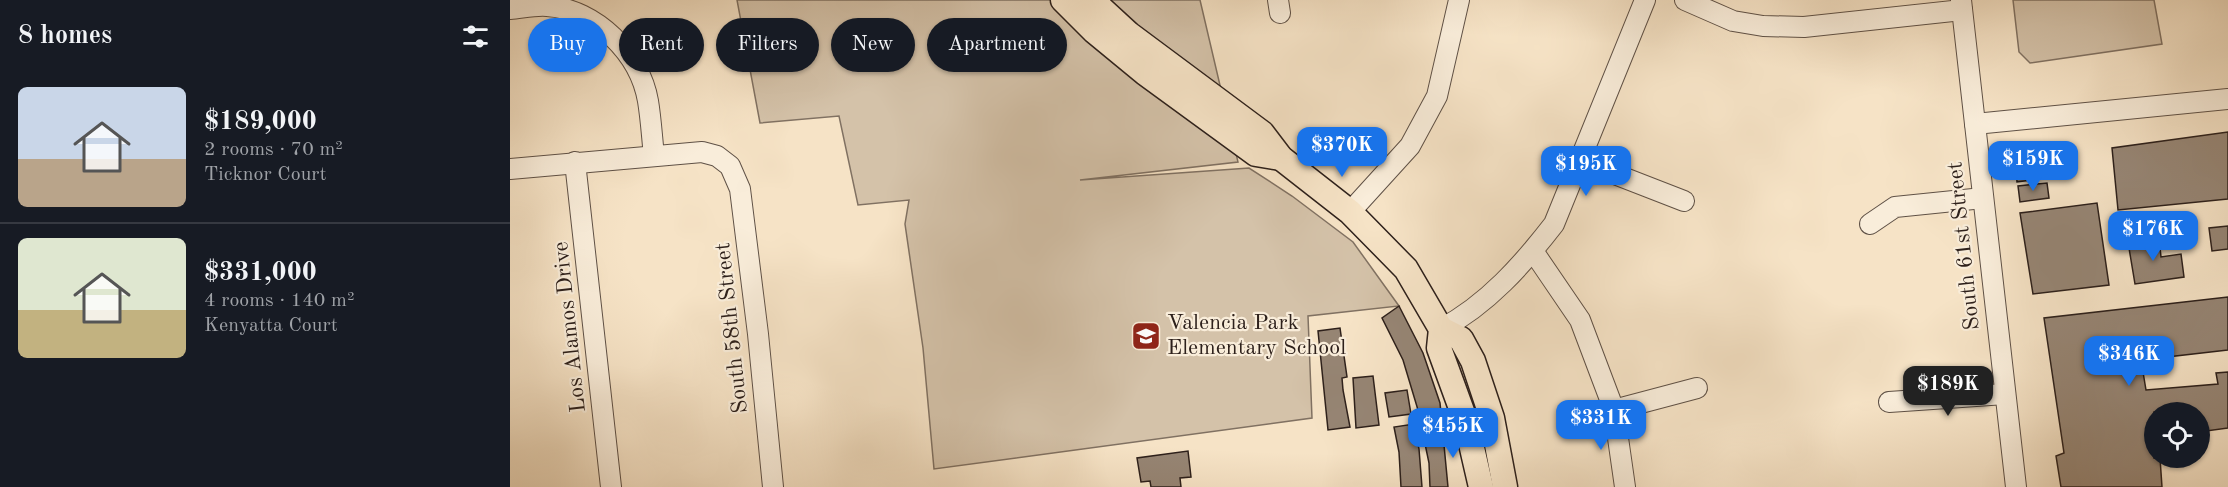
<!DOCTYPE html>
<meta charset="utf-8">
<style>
:root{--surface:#171b24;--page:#20242c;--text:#f1f3f6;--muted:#9ea1a6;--line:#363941;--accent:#1a73e8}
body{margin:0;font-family:"Old Standard TT",serif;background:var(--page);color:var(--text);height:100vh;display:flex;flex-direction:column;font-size:22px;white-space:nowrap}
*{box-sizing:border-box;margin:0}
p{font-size:20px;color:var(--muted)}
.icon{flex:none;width:33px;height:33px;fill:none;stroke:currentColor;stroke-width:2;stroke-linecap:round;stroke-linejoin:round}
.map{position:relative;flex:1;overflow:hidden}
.drawer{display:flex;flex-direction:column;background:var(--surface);width:510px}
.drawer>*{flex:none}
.guide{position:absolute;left:18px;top:18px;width:570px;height:54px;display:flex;gap:12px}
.buttons{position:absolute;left:1634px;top:402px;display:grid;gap:12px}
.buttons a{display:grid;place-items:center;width:66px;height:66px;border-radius:50%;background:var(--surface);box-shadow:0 2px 4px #0004;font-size:30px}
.price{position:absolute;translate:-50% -51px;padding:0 14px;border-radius:12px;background:var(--accent);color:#fff;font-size:20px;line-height:39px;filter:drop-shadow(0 2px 3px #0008)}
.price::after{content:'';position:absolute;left:50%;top:36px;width:18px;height:14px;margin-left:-9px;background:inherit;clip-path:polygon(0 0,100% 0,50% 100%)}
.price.active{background:#222;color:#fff}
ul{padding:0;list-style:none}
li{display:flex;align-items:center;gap:18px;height:150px;padding:0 18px}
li+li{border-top:2px solid var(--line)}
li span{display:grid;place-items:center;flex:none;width:168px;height:120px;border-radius:9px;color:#555}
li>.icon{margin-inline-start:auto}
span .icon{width:72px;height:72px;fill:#fffc;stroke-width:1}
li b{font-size:26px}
h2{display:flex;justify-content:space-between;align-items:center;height:72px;padding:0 18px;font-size:26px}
.tag{padding:0 21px;border-radius:27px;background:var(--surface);box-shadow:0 2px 4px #0004;font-size:21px;line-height:54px}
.tag.active{background:var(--accent);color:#fff}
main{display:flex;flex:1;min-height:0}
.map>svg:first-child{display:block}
.green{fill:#d4c2a9;stroke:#807162;stroke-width:1.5}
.building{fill:#968574;stroke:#2d201b;stroke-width:1.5}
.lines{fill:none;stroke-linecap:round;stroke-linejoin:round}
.minor-casing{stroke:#5f5146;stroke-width:22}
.major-casing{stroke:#2d201b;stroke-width:27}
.minor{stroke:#f9edda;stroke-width:20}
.major{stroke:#f6e3c6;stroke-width:24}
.labels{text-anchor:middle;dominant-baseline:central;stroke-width:4.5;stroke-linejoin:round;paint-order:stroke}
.street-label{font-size:22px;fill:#2d201b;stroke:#f9edda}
.poi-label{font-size:22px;fill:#2d201b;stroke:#f9edda;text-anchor:start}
</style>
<main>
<section class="drawer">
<h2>8 homes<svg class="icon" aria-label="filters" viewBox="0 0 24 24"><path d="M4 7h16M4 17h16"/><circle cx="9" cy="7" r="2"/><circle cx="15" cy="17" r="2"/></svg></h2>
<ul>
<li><span style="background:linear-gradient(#c9d6e8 60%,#b9a48a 0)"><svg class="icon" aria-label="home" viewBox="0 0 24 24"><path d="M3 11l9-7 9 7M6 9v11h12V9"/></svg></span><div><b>$189,000</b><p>2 rooms · 70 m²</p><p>Ticknor Court</p></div></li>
<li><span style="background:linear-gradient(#dfe7d0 60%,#c2b280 0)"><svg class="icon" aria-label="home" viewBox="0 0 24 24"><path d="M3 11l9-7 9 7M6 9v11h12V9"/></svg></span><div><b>$331,000</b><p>4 rooms · 140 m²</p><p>Kenyatta Court</p></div></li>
</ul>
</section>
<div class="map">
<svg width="1718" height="487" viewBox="0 0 1718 487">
<rect width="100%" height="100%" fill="#f6e3c6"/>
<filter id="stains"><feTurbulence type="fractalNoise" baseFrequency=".00333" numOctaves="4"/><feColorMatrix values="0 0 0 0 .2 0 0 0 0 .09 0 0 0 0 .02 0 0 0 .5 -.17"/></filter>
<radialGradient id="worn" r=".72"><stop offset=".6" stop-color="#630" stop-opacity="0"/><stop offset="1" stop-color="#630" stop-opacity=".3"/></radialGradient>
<g class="green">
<path d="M227 0H690L728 162 570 180 739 168 782 196 843 242 889 306 798 316 802 418 424 469 413 348 395 224 399 200 348 205 329 116 250 123Z"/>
<path d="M1503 0H1644L1652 44 1520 63 1509 52Z"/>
</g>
<g class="building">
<path d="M1718 132V199L1608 210 1602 148Z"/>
<path d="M1549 143 1553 176 1507 182 1505 149Z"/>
<path d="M1537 183 1539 198 1510 202 1508 186Z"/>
<path d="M1587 203 1599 285 1523 294 1510 213Z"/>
<path d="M1718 226V249L1702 251 1699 228Z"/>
<path d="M1649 238 1651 257 1671 254 1674 277 1625 284 1618 242Z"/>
<path d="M1718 297V350L1631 360 1636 390 1708 384 1706 373 1718 372V428L1689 432V412H1644V458H1650L1652 487H1551L1546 456 1554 453 1534 318Z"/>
<path d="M889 306 913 353 930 403 938 487H920L919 463 908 410 893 360 872 318Z"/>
<path d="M830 328 837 377 832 378 833 390 840 427 818 430 808 331Z"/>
<path d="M863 376 869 425 846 428 843 378Z"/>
<path d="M897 390 901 414 879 417 875 393Z"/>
<path d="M904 424 909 449 912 487H891L889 452 884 427Z"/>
<path d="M678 451 681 477 670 478 671 487H641L640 481 631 482 627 458Z"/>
</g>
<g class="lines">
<g class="minor-casing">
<g id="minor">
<path d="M768 0 770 13"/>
<path d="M1175 0 1223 21 1253 26 1294 27 1452 10"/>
<path d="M1451 0 1506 487"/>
<path d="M0 9C12 8 25 5 37 6 86 9 130 54 138 101 141 119 142 138 144 156"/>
<path d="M1465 124 1718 99"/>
<path d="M1071 161 1174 201"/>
<path d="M65 162 101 487"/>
<path d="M0 169 192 152 207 156 220 166 230 189 248 334 263 487"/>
<path d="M840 212 900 146 927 96 949 0"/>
<path d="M1360 224 1385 207 1473 198"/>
<path d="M1023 251 1070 320 1104 410 1115 487"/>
<path d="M931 329C977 305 1013 264 1044 224L1135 0"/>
<path d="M1379 402 1495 394"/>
<path d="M1104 410 1187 388"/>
</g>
</g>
<g class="major-casing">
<g id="major">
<path d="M553 0 584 31 635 73 746 154 771 158"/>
<path d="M582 0 619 34 752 133 771 158 840 212 896 269 931 329 929 348 956 422 971 487"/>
<path d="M931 329 951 339 963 361 982 418 995 487"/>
</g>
</g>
<use href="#minor" class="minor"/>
<use href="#major" class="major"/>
</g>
<defs>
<g id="school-square" transform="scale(1.5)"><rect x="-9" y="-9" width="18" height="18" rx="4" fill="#8f2418" stroke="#f9edda"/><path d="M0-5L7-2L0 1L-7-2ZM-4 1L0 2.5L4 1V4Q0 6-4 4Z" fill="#fff"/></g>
</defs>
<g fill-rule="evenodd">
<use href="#school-square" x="636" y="336"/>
</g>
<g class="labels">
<g class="street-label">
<text transform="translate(1454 246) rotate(-96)">South 61st Street</text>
<text transform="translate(60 327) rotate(-96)">Los Alamos Drive</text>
<text transform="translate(222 328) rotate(-96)">South 58th Street</text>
</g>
<g class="poi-label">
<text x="657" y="323">Valencia Park<tspan x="657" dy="25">Elementary School</tspan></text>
</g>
</g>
<rect width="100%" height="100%" filter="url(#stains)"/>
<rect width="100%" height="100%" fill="url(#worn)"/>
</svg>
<div class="buttons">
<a><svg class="icon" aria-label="locate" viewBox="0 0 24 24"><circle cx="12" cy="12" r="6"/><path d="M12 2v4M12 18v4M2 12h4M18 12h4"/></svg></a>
</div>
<b class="price" style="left:832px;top:178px">$370K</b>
<b class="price" style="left:1523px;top:192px">$159K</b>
<b class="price" style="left:1076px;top:197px">$195K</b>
<b class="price" style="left:1643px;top:262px">$176K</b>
<b class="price" style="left:1619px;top:387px">$346K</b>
<b class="price active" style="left:1438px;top:417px">$189K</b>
<b class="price" style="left:1091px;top:451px">$331K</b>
<b class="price" style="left:943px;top:459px">$455K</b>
<div class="guide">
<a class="tag active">Buy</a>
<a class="tag">Rent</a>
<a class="tag">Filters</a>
<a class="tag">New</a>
<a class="tag">Apartment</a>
</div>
</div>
</main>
